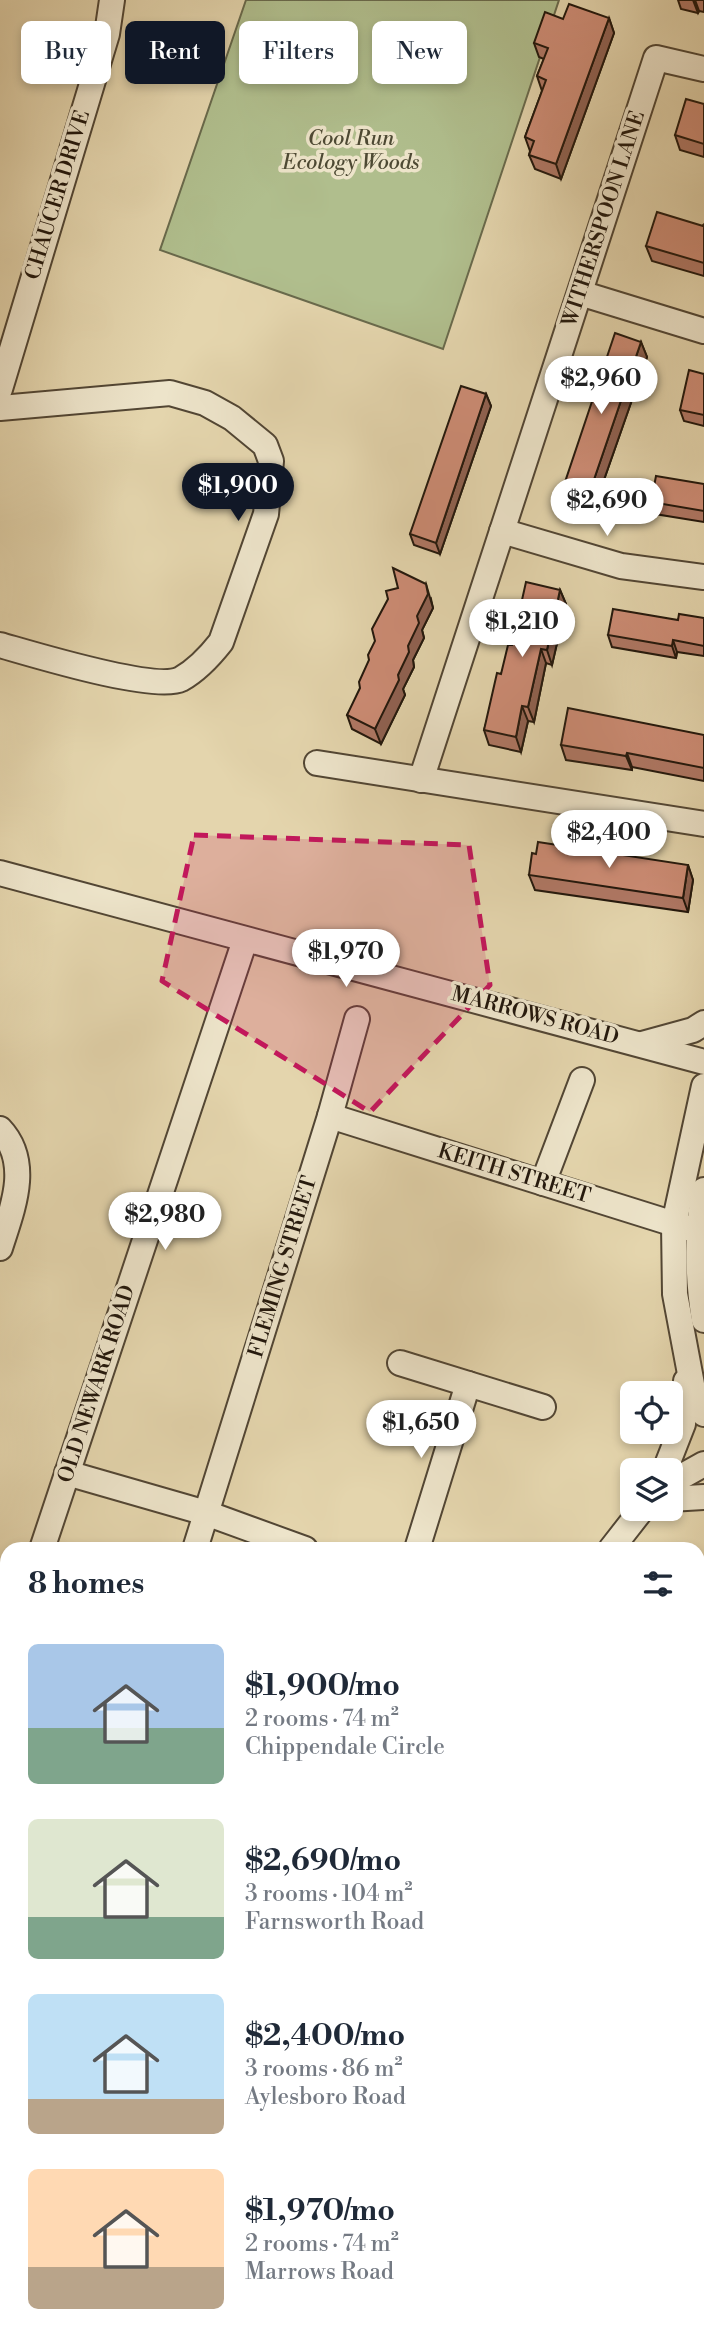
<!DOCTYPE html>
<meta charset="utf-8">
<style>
:root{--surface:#fff;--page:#f6f6f7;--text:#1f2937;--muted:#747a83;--accent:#111827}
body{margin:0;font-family:"Libre Bodoni",serif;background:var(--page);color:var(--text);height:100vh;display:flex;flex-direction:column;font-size:26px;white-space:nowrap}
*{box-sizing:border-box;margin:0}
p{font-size:23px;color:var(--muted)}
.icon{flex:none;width:38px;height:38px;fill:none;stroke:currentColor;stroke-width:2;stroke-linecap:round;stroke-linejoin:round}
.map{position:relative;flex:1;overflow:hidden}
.details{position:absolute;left:0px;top:1542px;width:705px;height:800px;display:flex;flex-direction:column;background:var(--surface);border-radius:21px 21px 0 0;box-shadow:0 4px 10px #0003}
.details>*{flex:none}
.banner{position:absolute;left:21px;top:21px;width:663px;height:63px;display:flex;gap:14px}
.buttons{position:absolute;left:620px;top:1381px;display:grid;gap:14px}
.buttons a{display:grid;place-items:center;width:63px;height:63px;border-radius:10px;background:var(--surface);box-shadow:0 4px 10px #0003;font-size:35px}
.price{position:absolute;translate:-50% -60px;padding:0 16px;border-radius:24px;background:#fff;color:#222;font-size:23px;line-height:46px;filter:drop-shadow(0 2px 4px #0008)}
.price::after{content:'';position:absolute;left:50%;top:42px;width:21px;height:16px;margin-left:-10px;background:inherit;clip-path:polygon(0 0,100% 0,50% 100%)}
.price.current{background:var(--accent);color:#fff}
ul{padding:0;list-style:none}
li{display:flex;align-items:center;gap:21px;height:175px;padding:0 28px}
li span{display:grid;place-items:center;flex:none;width:196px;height:140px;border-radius:10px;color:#555}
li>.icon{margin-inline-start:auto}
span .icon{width:84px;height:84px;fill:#fffc;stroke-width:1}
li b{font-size:30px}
h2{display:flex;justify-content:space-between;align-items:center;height:84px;padding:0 28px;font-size:30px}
.tag{padding:0 24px;border-radius:10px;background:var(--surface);box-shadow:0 4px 10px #0003;font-size:24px;line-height:63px}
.tag.current{background:var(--accent);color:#fff}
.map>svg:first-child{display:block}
.green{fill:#b0be8d;stroke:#696a4c;stroke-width:2}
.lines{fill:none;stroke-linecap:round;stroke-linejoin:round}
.minor-casing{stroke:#524634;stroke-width:28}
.minor{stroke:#ede4ca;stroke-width:24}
.wall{fill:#b07865;stroke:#22170c;stroke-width:2}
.shaded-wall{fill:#906252;stroke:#22170c;stroke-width:2}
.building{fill:#cd8c75;stroke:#22170c;stroke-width:2}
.marked{fill:#c2185b;fill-opacity:0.2;stroke:#c2185b;stroke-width:5;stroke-dasharray:14 9;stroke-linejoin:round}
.labels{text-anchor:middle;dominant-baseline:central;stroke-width:7;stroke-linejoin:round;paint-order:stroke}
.park-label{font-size:21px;font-style:italic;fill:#4d4933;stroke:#ede4ca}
.street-label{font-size:21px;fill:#22170c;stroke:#ede4ca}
</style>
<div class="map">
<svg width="704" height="2341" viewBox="0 0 704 2341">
<rect width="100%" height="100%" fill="#e4d5ad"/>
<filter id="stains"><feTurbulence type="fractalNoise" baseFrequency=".00286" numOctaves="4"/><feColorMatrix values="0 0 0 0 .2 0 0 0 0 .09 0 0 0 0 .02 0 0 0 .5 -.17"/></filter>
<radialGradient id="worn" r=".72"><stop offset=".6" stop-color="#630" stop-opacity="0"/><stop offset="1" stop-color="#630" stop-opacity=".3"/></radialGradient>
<g class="green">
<path d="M246 0H559L443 349 160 250Z"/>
<path d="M698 1813 704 1814V2042L698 2040Z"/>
</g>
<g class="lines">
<g class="minor-casing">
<g id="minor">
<path d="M580 293 704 331"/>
<path d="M0 389 107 34 112 0"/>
<path d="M0 408 170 393 205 403 232 418 265 445 271 461 266 514 221 642C210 656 197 670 181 679 155 692 32 654 0 645"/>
<path d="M502 531 621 566 704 577"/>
<path d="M317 763 704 824"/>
<path d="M421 780 656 58 704 69"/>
<path d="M0 873 704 1062"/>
<path d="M642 1044 693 1030 704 1023"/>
<path d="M704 1086 674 1224 675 1294 694 1395 704 1414"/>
<path d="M330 1116 687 1228 699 1229"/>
<path d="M0 1129C32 1163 12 1210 0 1248"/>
<path d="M543 1183 582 1080"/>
<path d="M704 1190C696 1233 697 1276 704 1320"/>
<path d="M400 1363 543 1407"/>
<path d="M665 1470 683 1424 686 1381"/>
<path d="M67 1473 206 1513 305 1549"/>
<path d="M670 1483 704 1464"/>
<path d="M670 1499 704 1497"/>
<path d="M42 1549 245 940"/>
<path d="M195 1549 330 1116 357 1019"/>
<path d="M417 1549 468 1384"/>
<path d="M611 1549 643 1508"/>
<path d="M0 1675 7 1654"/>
<path d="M698 2159 704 2161"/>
<path d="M0 2302 7 2304"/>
<path d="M0 2322 7 2321"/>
<path d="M128 2334 129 2341"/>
<path d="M494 2334 512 2341"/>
<path d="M363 2341 366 2334"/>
</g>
</g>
<use href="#minor" class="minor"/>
</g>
<g class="wall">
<path d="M678 0H704V12L699 11 698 13 681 9Z"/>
<path d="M609 18 614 33 561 179 535 169 529 155 530 151 525 137 542 91 537 76 544 59 539 57 534 43 563 19Z"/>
<path d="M704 104V157L680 150 675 135Z"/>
<path d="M704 224V276L652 261 646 246 703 226Z"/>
<path d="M641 342 647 357 592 514 568 506 562 491Z"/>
<path d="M704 374V426L684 421 680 410Z"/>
<path d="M486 394 491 406 440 554 414 545 410 534Z"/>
<path d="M704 484V522L655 514 651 502Z"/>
<path d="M560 590 566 604 552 665 546 663 534 722 528 721 521 752 489 745 484 730 501 674Z"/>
<path d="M431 599 433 608 422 630 424 638 413 660 414 667 403 689 405 695 381 744 352 729 347 715Z"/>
<path d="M704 618V656L677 652 676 658 612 647 608 635 678 620Z"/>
<path d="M704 735V781L632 767V770L566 760 561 745Z"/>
<path d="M688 865 693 880 688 912 535 890 529 875Z"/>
</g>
<g class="shaded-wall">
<path d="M693 0H695L699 11 698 13Z"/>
<path d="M609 18 614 33 561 179 556 164Z"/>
<path d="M641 342 647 357 592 514 587 500Z"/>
<path d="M486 394 491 406 440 554 436 543Z"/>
<path d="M426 584 433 608 422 630 424 638 413 660 414 667 403 689 405 695 381 744 375 729 398 675Z"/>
<path d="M560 590 566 604 552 665 547 650Z"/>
<path d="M673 640 677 652 676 658 672 646Z"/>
<path d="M541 649 546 663 534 722 528 707Z"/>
<path d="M522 706 528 721 521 752 516 737Z"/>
<path d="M627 753 632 767V770L626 756Z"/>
<path d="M688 865 693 880 688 912 683 898Z"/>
</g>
<g class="building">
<path d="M569 4 609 18 556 164 529 155 534 141 525 137 546 80 537 76 548 48 534 43 545 12 563 19Z"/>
<path d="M686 99 704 104V144L675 135Z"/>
<path d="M657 212 703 226 704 224V263L646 246Z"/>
<path d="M615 333 641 342 587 500 562 491Z"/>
<path d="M689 370 704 374V415L680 410Z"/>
<path d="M461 386 486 394 436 543 410 534Z"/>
<path d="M656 476 704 484V511L651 502Z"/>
<path d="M393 568 426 584 428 594 417 616 419 623 408 646 409 652 398 675 399 680 375 729 347 715 360 688 359 682 369 660 368 655 375 641 372 629 388 599 386 591 398 588Z"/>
<path d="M526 582 560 590 547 650 541 649 528 707 522 706 516 737 484 730 497 673 501 674 508 645H512Z"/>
<path d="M613 609 678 620 679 614 704 618V646L673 640 672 646 608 635Z"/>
<path d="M568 708 704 735V768L627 753 626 756 561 745Z"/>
<path d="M538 842 688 865 683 898 529 875 532 853 536 854Z"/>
</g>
<path class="marked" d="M194 835 469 845 490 985 370 1112 162 981Z"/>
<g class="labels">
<g class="park-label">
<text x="351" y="139">Cool Run<tspan x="351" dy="24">Ecology Woods</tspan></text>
</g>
<g class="street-label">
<text transform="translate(58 195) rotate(-73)">CHAUCER DRIVE</text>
<text transform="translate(604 219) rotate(-72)">WITHERSPOON LANE</text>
<text transform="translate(535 1016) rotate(15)">MARROWS ROAD</text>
<text transform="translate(514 1174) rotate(17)">KEITH STREET</text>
<text transform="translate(283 1267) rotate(-73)">FLEMING STREET</text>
<text transform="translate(97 1384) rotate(-72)">OLD NEWARK ROAD</text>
</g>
</g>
<rect width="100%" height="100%" filter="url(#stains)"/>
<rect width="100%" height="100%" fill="url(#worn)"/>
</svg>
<div class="buttons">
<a><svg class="icon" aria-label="locate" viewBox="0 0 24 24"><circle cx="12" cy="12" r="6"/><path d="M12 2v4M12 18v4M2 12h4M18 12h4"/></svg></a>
<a><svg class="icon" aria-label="layers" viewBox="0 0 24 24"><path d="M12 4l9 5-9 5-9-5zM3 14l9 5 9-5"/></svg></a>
</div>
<b class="price" style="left:601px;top:416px">$2,960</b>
<b class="price current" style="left:238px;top:523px">$1,900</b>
<b class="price" style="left:607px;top:538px">$2,690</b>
<b class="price" style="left:522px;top:659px">$1,210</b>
<b class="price" style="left:609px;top:870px">$2,400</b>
<b class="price" style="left:346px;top:989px">$1,970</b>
<b class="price" style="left:165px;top:1252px">$2,980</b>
<b class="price" style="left:421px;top:1460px">$1,650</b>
<div class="banner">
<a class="tag">Buy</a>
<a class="tag current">Rent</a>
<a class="tag">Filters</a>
<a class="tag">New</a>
</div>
<section class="details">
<h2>8 homes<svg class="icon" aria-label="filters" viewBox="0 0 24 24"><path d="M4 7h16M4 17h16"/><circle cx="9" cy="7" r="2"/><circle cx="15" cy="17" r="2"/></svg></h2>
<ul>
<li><span style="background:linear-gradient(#a9c7e8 60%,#7fa58c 0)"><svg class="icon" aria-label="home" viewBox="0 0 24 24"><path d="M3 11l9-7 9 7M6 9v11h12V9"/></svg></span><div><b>$1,900/mo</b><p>2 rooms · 74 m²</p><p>Chippendale Circle</p></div></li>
<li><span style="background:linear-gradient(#dfe7d0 70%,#7fa58c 0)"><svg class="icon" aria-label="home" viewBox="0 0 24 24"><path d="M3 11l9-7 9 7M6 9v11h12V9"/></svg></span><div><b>$2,690/mo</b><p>3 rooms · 104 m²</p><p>Farnsworth Road</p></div></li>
<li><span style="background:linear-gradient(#bfe0f5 75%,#b9a48a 0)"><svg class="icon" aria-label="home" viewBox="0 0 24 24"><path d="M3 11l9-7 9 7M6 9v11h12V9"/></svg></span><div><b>$2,400/mo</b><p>3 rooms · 86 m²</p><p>Aylesboro Road</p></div></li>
<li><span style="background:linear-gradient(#ffd9b3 70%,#b9a48a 0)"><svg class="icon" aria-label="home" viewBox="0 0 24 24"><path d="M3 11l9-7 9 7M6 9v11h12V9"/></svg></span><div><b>$1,970/mo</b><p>2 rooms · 74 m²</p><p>Marrows Road</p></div></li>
</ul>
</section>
</div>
